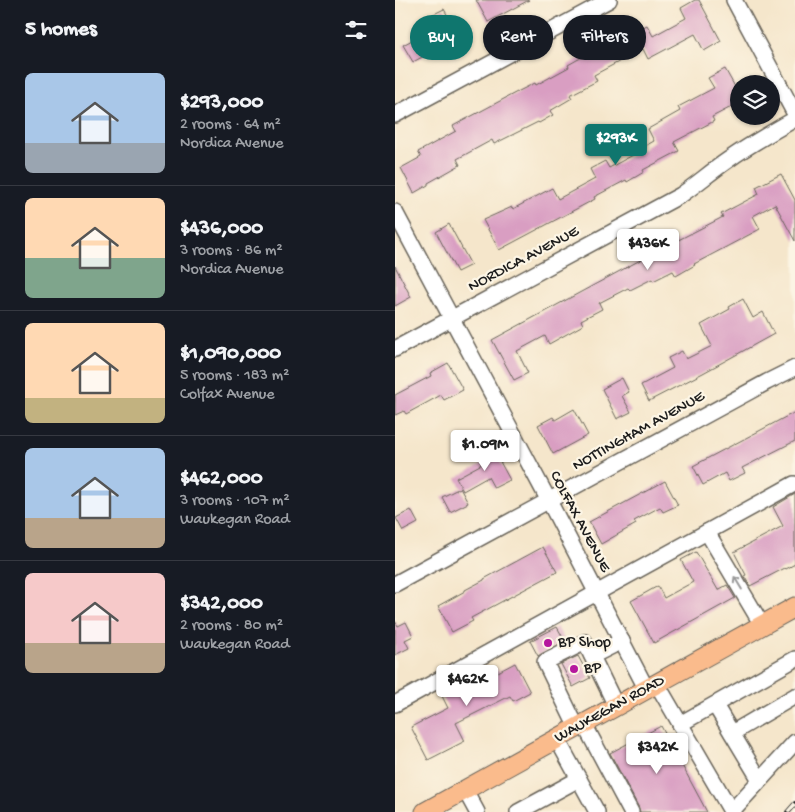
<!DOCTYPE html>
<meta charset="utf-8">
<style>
:root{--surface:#171b24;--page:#20242c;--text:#f1f3f6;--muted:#9ea1a6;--line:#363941;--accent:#0f766e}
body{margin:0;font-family:"Gochi Hand",sans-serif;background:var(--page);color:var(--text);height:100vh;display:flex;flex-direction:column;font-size:19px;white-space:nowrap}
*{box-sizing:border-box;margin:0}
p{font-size:16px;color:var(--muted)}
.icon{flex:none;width:28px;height:28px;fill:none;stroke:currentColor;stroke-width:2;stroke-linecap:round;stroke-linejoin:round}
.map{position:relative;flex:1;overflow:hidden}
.side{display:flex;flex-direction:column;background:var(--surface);width:395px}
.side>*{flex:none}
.banner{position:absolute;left:15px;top:15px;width:310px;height:45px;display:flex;gap:10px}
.buttons{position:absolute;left:335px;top:75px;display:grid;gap:10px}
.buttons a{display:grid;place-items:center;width:50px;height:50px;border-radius:50%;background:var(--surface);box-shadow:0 1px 4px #0004;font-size:25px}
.price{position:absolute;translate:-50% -42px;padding:0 11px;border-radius:5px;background:#fff;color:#222;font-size:16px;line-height:32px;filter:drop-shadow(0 1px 2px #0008)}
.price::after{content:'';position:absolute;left:50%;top:30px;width:15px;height:11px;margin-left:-8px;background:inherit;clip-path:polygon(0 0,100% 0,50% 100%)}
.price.current{background:var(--accent);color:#fff}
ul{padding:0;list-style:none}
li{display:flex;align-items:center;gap:15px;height:125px;padding:0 25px}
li+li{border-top:1px solid var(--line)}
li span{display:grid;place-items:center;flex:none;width:140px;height:100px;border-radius:8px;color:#555}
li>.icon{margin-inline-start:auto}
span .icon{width:60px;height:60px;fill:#fffc;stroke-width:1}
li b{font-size:21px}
h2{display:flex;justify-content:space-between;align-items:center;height:60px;padding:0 25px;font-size:21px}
.chip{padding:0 18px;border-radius:22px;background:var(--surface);box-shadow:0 1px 4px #0004;font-size:18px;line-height:45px}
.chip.current{background:var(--accent);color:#fff}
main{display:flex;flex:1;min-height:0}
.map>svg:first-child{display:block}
.building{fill:#d99ec2}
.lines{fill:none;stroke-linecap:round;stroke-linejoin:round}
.minor-casing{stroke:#686359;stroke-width:18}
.major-casing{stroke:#686359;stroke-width:21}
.minor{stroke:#fff;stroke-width:15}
.major{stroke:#fabb8c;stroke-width:19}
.rail-casing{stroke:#1c1c1c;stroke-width:5.5}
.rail{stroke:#fcf5e5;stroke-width:4;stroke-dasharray:11;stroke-linecap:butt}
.oneway{stroke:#999}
.poi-dot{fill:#b5179e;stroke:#fcf5e5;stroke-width:2}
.labels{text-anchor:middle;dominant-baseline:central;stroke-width:4.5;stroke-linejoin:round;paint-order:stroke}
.street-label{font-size:16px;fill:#1c1c1c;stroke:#fcf5e5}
.poi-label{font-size:16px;fill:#1c1c1c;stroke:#fcf5e5;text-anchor:start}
</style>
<main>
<section class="side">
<h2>5 homes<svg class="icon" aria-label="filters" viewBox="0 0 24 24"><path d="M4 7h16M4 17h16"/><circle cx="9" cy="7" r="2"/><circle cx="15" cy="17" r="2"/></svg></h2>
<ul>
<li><span style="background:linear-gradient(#a9c7e8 70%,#9aa5b1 0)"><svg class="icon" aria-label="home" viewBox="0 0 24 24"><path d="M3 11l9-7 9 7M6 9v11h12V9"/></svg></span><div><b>$293,000</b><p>2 rooms · 64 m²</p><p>Nordica Avenue</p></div></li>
<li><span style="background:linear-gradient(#ffd9b3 60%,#7fa58c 0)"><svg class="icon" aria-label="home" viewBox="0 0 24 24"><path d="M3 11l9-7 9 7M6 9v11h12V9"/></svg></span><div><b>$436,000</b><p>3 rooms · 86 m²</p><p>Nordica Avenue</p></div></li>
<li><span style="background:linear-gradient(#ffd9b3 75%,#c2b280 0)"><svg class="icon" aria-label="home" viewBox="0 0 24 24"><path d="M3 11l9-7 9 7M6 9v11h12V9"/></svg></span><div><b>$1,090,000</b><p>5 rooms · 183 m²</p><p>Colfax Avenue</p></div></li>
<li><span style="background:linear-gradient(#a9c7e8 70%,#b9a48a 0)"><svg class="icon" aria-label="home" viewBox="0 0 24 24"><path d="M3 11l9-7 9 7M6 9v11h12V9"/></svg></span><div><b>$462,000</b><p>3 rooms · 107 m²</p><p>Waukegan Road</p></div></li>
<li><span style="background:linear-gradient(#f6c9c9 70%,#b9a48a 0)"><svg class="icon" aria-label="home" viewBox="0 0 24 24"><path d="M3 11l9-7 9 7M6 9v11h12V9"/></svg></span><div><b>$342,000</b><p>2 rooms · 80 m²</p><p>Waukegan Road</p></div></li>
</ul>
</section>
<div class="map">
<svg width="400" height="812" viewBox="0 0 400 812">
<rect width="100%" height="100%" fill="#fcf5e5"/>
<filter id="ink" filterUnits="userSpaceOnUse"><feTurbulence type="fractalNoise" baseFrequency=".02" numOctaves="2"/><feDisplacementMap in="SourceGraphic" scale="10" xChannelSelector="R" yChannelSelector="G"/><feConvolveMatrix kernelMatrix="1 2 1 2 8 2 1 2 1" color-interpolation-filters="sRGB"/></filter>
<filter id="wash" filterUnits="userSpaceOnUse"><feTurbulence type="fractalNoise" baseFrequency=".0096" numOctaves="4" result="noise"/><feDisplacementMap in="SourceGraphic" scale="20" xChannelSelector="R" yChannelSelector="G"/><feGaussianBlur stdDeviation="1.12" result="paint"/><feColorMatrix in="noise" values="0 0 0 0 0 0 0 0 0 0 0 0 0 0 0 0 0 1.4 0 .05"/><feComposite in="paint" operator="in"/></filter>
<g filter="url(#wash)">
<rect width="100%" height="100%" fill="#f5e6cb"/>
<g id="blocks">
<g class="building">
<path d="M81 0H134L93 22Z"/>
<path d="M300 0H304L326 41 309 51 300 34 253 59 248 49 199 75 202 81 175 95 177 98 155 111 158 115 144 123 143 122 99 144 97 140 62 159 65 165 33 183V185L19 193 6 168 26 157 23 152 61 131 58 126 122 92 140 83 141 85 174 67 173 65 189 56 190 57 252 25 258 36 291 18 286 8Z"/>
<path d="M49 9 64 37 18 62 8 45 41 27 35 16Z"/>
<path d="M330 69 344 94V103L317 117 319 121 279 142 284 151 248 170 249 172 232 182 231 180 199 197 200 199 104 250 88 220 117 207 118 209 157 188 163 199 200 179 195 169 210 161 214 168 251 148 250 146 259 141 253 129 285 111 283 107 319 88 313 78Z"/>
<path d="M386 174 400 200V241L380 204 358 216 365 229 299 264 300 265 281 276 278 271 258 281 257 279 235 290 233 288 204 303 207 309 186 320 188 325 154 344 150 336 122 351 133 373 119 380 97 340 262 251 328 217 326 214 364 194 361 187Z"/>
<path d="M54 224 76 265 62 272 41 232Z"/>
<path d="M0 266 16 297 0 306Z"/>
<path d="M348 299 358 318 368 312 379 334 308 373 254 401 246 385 278 368 273 358 287 351 291 359 317 346 306 325 335 309 334 307Z"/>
<path d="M53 363 68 390 49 400 46 395 11 414 9 411 0 415V395L36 376 35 373Z"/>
<path d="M227 378 234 392 227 396 236 412 222 419 207 389Z"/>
<path d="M179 409 193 435 158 454 143 425 158 417 160 420Z"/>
<path d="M400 412V441L347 468 350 473 334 481 330 473 308 485 298 466Z"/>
<path d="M97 447 115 480 99 488 93 477 68 491 61 478 87 464 82 455Z"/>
<path d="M270 481 283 505 268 512 265 507 239 521 241 524 206 544 194 522Z"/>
<path d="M65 488 73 503 55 512 47 497Z"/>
<path d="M400 494V564L391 569 390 568 355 586 349 576 351 575 339 552 388 526 378 507Z"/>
<path d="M16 510 23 523 8 531 1 518Z"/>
<path d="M148 547 162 572 76 618 78 621 57 632 43 606 70 591V590L89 580V579Z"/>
<path d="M301 552 323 590 332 585 340 598 259 643 236 601 263 586 269 598 298 582 286 560Z"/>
<path d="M0 621 3 626 11 622 18 636 10 640 14 648 0 655Z"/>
<path d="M162 627 170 641 146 654 143 656 135 641Z"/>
<path d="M183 656 195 678 178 687 166 664Z"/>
<path d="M120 663 135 692 118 701 115 696 61 723 70 741 33 760 16 727 53 708 44 690 70 676 73 682 101 668 103 672Z"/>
<path d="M266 726 312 812H245L244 808 215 753Z"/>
</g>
</g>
</g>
<g filter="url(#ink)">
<use href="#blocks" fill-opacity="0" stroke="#686359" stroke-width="1"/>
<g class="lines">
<g class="minor-casing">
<g id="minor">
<path d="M339 0 400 114"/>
<path d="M0 115 214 0"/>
<path d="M0 212 154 501 252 690"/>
<path d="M0 349 286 195C302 184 317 171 333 160 354 145 377 132 400 119"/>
<path d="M312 532 367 625"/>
<path d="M0 584 372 382 400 368"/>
<path d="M197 656 227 641"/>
<path d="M262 684 336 811"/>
<path d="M0 704 399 484"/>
<path d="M320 705 365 780"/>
<path d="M189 724 236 812"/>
<path d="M285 724 400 659"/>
<path d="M182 728 150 662 190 642 221 706"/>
<path d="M337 733 400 696"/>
<path d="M162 739 202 812"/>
<path d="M70 790 82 812"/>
<path d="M123 812 184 779"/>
<path d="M336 812 400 742"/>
</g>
</g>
<g class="major-casing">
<path id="major" d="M30 812 400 607"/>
</g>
<use href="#minor" class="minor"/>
<use href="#major" class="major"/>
<g class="rail-casing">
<path id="rail" d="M393 812 400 804"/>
</g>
<use href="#rail" class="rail"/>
</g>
<defs><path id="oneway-shaft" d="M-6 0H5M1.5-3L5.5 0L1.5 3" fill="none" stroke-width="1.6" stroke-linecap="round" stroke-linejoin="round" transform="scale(1.25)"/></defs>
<use class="oneway" href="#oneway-shaft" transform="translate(343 583) rotate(-121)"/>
</g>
<g class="poi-dot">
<circle cx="153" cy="643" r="5"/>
<circle cx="179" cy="669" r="5"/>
</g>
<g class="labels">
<g class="street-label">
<text transform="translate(129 260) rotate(-28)">NORDICA AVENUE</text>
<text transform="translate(244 432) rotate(-29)">NOTTINGHAM AVENUE</text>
<text transform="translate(184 522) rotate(62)">COLFAX AVENUE</text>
<text transform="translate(215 710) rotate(-29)">WAUKEGAN ROAD</text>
</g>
<g class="poi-label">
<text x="163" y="643">BP Shop</text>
<text x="189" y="669">BP</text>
</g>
</g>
</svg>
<div class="buttons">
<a><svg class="icon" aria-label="layers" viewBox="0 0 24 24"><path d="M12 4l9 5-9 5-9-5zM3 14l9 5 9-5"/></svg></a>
</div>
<b class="price current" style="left:221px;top:166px">$293K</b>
<b class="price" style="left:253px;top:271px">$436K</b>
<b class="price" style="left:90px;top:472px">$1.09M</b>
<b class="price" style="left:72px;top:707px">$462K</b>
<b class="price" style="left:262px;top:775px">$342K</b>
<div class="banner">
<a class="chip current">Buy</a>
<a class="chip">Rent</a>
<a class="chip">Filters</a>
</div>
</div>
</main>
